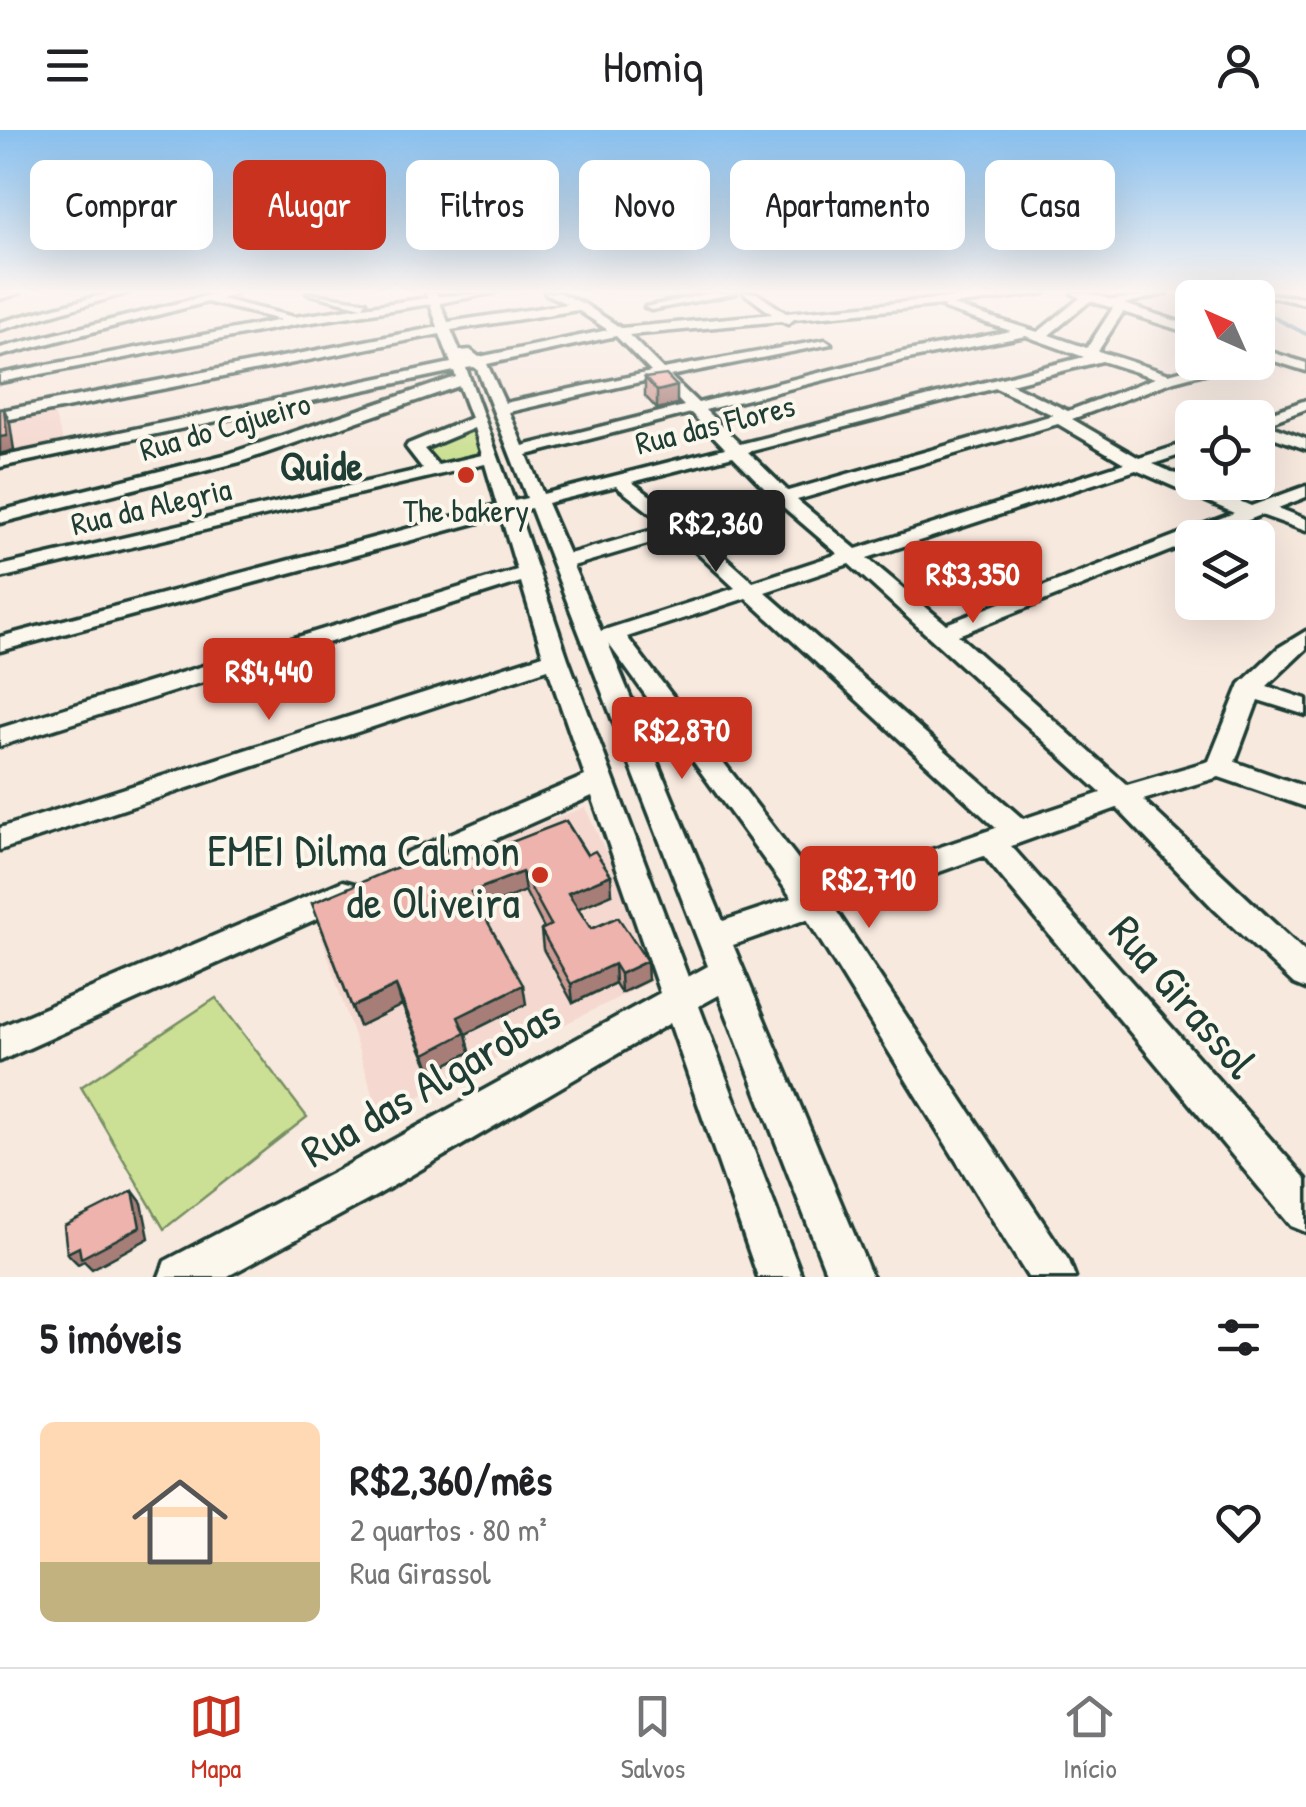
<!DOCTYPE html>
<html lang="pt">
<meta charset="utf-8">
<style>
:root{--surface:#fff;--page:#f2f2f2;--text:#202124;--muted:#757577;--line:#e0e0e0;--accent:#c8321e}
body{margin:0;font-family:"Patrick Hand",sans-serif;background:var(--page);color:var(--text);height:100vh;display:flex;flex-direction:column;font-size:38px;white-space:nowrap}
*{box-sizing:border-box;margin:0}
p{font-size:32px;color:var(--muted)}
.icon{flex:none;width:55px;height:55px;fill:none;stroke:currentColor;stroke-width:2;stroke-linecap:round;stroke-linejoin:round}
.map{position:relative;height:1147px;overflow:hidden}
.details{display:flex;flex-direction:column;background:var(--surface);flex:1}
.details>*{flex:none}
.banner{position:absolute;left:30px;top:30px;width:1248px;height:90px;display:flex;gap:20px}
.needle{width:65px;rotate:315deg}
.controls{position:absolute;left:1175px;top:150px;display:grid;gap:20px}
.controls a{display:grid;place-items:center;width:100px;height:100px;border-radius:15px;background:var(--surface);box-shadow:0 10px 40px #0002;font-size:50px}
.price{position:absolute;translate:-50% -85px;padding:0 22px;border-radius:10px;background:var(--accent);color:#fff;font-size:32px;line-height:65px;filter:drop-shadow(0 2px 5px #0008)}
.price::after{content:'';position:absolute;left:50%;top:60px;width:30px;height:22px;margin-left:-15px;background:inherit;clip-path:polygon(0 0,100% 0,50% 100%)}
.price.current{background:#222;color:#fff}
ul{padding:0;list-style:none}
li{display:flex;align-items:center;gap:30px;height:250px;padding:0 40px}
li span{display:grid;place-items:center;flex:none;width:280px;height:200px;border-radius:15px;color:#555}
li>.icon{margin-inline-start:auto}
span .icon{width:120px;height:120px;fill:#fffc;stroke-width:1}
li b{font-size:42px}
h2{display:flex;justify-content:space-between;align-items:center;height:120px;padding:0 40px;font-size:42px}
.chip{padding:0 35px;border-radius:15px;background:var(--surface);box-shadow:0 10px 40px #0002;font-size:35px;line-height:90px}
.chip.current{background:var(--accent);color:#fff}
header{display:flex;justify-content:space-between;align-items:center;height:130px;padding:0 40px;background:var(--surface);font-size:45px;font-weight:600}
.dock{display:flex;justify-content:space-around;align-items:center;height:140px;border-top:2px solid var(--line);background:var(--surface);font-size:28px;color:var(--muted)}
.dock a{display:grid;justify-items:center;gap:5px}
.dock .current{color:var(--accent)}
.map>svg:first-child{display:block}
.built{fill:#f5d9d0}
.green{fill:#cce095;stroke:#768e64;stroke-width:2.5}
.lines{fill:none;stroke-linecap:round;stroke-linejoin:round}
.stream{stroke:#6897aa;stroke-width:4}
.minor-casing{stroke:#1f3d34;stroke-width:7}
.minor{fill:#fbf7ec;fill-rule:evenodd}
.wall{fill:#cd9a94;stroke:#1f3d34;stroke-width:2.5}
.shaded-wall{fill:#a77d78;stroke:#1f3d34;stroke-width:2.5}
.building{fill:#eeb3ac;stroke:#1f3d34;stroke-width:2.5}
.poi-dot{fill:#c8321e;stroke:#fbf7ec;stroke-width:4}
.labels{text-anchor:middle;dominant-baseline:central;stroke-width:8;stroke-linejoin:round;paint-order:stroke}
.far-street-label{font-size:32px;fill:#1f3d34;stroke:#fbf7ec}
.far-poi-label{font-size:32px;fill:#1f3d34;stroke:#fbf7ec}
.far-district-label{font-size:40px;font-weight:bold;fill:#1f3d34;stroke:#fbf7ec}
.near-poi-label{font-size:45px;fill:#1f3d34;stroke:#fbf7ec;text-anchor:end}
.near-street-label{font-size:45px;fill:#1f3d34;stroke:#fbf7ec}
</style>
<header><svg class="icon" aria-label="menu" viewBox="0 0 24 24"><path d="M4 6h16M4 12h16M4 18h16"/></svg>Homiq<svg class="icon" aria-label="person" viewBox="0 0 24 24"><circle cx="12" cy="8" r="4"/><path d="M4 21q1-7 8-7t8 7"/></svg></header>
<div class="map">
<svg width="1306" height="1147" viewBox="0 0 1306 1147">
<rect width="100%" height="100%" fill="#f8e9df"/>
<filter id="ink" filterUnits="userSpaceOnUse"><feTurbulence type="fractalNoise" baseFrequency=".01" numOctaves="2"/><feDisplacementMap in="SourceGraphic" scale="20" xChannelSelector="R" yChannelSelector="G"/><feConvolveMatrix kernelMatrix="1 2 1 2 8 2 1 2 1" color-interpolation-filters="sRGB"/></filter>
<g filter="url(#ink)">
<g class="built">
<path d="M53 281 64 314 0 328V291Z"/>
<path d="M585 677 628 769 658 848 380 986 316 790 453 728Z"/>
</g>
<g class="green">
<path d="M471 296 480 323 436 333 423 316Z"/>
<path d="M216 868 307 987 164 1099 81 957Z"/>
</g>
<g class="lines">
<g class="stream">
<path d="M1215 163 1227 168"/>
<path d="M445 172 499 163"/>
<path d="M1258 179 1306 204"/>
</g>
<g class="minor-casing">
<g id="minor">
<path d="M0 163H20L0 169Z"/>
<path d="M109 163H127L0 200V192Z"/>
<path d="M218 163H236L221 169 294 187 362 177 307 163 366 172 363 177 427 168 426 163H436L438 166 491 163 440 173 448 192 567 174 545 163H560L584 174 621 198 772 184 744 163H756L786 183 1004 163H1044L952 175 1038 202 1080 168 1072 163H1088L1112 170 1167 163 1124 174 1192 196V204L1123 182 1098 221 1169 244 1212 232 1234 235 1174 251 1072 289 1139 328 1192 311V321L1153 334 1251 376 1306 356V367L1278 378 1306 389V401L1261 385 1204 408H1192V412L958 505 1127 655 1209 631 1240 554 1278 518 1306 501V519L1267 556 1306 569V585L1258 570 1235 632 1306 657V677L1219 647 1143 670 1306 823V859L1294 854 1215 780 1117 678 1011 716 1306 1049V1102L1291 1096 984 726 835 779 1069 1131 1075 1147H1028L807 789 733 815 872 1147H828L719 865 699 876 802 1147H758L670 893 374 1067 226 1147H159L165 1131 344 1037 660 863 592 666 428 739 417 743 406 739 402 731 406 723 585 646 548 539 0 720V698L543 525 521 452 0 616V598L517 440 501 386 0 521V507L497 375 485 334 0 448V436L423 339 406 317 408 314 471 288 459 256 240 332 0 393V381L228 324 456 247 454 241 0 337V327L451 233 440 204 0 291V281L438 197 430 174 299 194 0 252V244L281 190 207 172 0 226V218ZM1090 171 1113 178 1087 218 1049 205ZM943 175 944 179 1011 201 903 222 698 273 670 246 831 214 825 210 663 239 629 205 781 191 788 194 794 189ZM578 180 608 200 479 227 470 220 460 221 451 200ZM616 206 651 242 505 273 487 234ZM1026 206 1084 227 740 314 705 280 903 230ZM1102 231 1155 248 1068 281 1011 254ZM474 237 477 239 527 368 514 371 466 238ZM657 248 684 276 523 316 509 282ZM996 258 1053 285 788 361 748 322ZM691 283 725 318 543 364 527 325ZM1058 294 1124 333 856 419 797 370ZM474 298 482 325 438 335 424 319ZM733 326 772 366 684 391 632 352ZM1136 340 1234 383 946 494 867 428ZM616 356 667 396 569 424 547 373ZM781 375 838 424 753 452 695 400ZM531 378 708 836 688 847 568 529 518 381ZM678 405 735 458 601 501 573 436ZM849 434 1101 663 1023 689 765 462ZM746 468 996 698 820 758 627 507ZM608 513 792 768 723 791Z"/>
<path d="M712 163H736L651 180 645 177Z"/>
<path d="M1262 163 1306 168V174L1264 165Z"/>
<path d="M1258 218 1306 233V241L1258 226Z"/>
<path d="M1306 270V279L1266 294 1306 309V319L1258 302 1256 288Z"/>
<path d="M343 751 354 754 359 763 354 772 0 931V897Z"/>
</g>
</g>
<use href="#minor" class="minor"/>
</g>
<g class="wall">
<path d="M645 248 677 274 657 279 645 266Z"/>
<path d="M566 691 612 764 578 778 591 799 648 850 621 863 615 853 573 873 543 819 541 800 544 798 525 761 480 779 526 874 466 904 470 922 431 942 402 875 359 896 312 773 455 734Z"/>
</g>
<g class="shaded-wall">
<path d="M677 256V274L657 279V261Z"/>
<path d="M4 279 10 293 14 320 0 324V307Z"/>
<path d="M522 742 525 761 475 782 471 762Z"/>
<path d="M611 745 612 764 570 782 568 763Z"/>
<path d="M647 831 648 850 621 863 620 844Z"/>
<path d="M614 834 615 853 573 873 571 854Z"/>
<path d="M523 855 526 874 466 904 470 922 431 942 425 924 458 887Z"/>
<path d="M396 856 402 875 359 896 352 877Z"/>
<path d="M133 1061 142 1073 149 1108 92 1139 84 1131 78 1134 67 1123 79 1117Z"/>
</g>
<g class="building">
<path d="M666 245 677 256 657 261 645 248Z"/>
<path d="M0 279H4L7 306 0 307Z"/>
<path d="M566 691 587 725 595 721 611 745 568 763 591 799 618 787 647 831 620 844 614 834 571 854 541 800 551 795 522 742 471 762 523 855 458 887 465 903 425 924 396 856 352 877 312 773 445 717 455 734Z"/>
<path d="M133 1061 140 1097 81 1128 79 1117 67 1123 64 1096Z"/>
</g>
</g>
<linearGradient id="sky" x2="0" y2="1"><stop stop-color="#88c0ef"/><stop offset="0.5" stop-color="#fcf5f1"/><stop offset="1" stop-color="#fcf5f1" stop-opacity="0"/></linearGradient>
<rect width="1306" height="323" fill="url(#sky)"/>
<g class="poi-dot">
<circle cx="466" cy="345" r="10"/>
<circle cx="540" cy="745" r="10"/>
</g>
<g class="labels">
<g class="far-street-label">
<text transform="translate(715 294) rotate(-14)">Rua das Flores</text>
<text transform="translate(225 296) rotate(-16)">Rua do Cajueiro</text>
<text transform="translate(151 376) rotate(-13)">Rua da Alegria</text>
</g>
<g class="far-poi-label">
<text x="466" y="380">The bakery</text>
</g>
<g class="far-district-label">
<text x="321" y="335">Quide</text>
</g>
<g class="near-poi-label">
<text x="520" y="719">EMEI Dilma Calmon<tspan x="520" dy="52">de Oliveira</tspan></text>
</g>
<g class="near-street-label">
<text transform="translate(1184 866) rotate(49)">Rua Girassol</text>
<text transform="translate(430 952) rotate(-30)">Rua das Algarobas</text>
</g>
</g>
</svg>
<div class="controls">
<a><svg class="needle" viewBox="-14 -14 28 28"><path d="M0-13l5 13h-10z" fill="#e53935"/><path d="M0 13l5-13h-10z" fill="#757577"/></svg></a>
<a><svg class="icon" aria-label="locate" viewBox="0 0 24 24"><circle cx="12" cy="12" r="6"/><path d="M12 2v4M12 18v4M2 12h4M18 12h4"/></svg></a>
<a><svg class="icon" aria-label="layers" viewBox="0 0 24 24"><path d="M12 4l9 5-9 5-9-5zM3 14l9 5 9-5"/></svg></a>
</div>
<b class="price current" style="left:716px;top:445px">R$2,360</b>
<b class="price" style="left:973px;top:496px">R$3,350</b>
<b class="price" style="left:269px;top:593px">R$4,440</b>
<b class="price" style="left:682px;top:652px">R$2,870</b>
<b class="price" style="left:869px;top:801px">R$2,710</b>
<div class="banner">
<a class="chip">Comprar</a>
<a class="chip current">Alugar</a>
<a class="chip">Filtros</a>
<a class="chip">Novo</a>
<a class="chip">Apartamento</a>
<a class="chip">Casa</a>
</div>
</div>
<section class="details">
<h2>5 imóveis<svg class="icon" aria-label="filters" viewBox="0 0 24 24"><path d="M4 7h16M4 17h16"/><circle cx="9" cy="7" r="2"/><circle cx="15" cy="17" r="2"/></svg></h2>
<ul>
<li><span style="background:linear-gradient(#ffd9b3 70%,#c2b280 0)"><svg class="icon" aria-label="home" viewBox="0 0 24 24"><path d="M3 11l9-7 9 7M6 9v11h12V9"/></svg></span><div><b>R$2,360/mês</b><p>2 quartos · 80 m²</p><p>Rua Girassol</p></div><svg class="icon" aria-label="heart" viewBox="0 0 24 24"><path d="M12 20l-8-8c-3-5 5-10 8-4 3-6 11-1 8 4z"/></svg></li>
</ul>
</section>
<nav class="dock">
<a class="current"><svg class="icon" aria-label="map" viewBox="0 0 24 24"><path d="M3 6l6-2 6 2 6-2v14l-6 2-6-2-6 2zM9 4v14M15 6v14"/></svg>Mapa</a>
<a><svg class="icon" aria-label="saved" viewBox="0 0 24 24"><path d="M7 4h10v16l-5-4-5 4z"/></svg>Salvos</a>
<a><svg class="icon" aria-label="home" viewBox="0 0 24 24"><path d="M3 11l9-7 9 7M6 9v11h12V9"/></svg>Início</a>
</nav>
